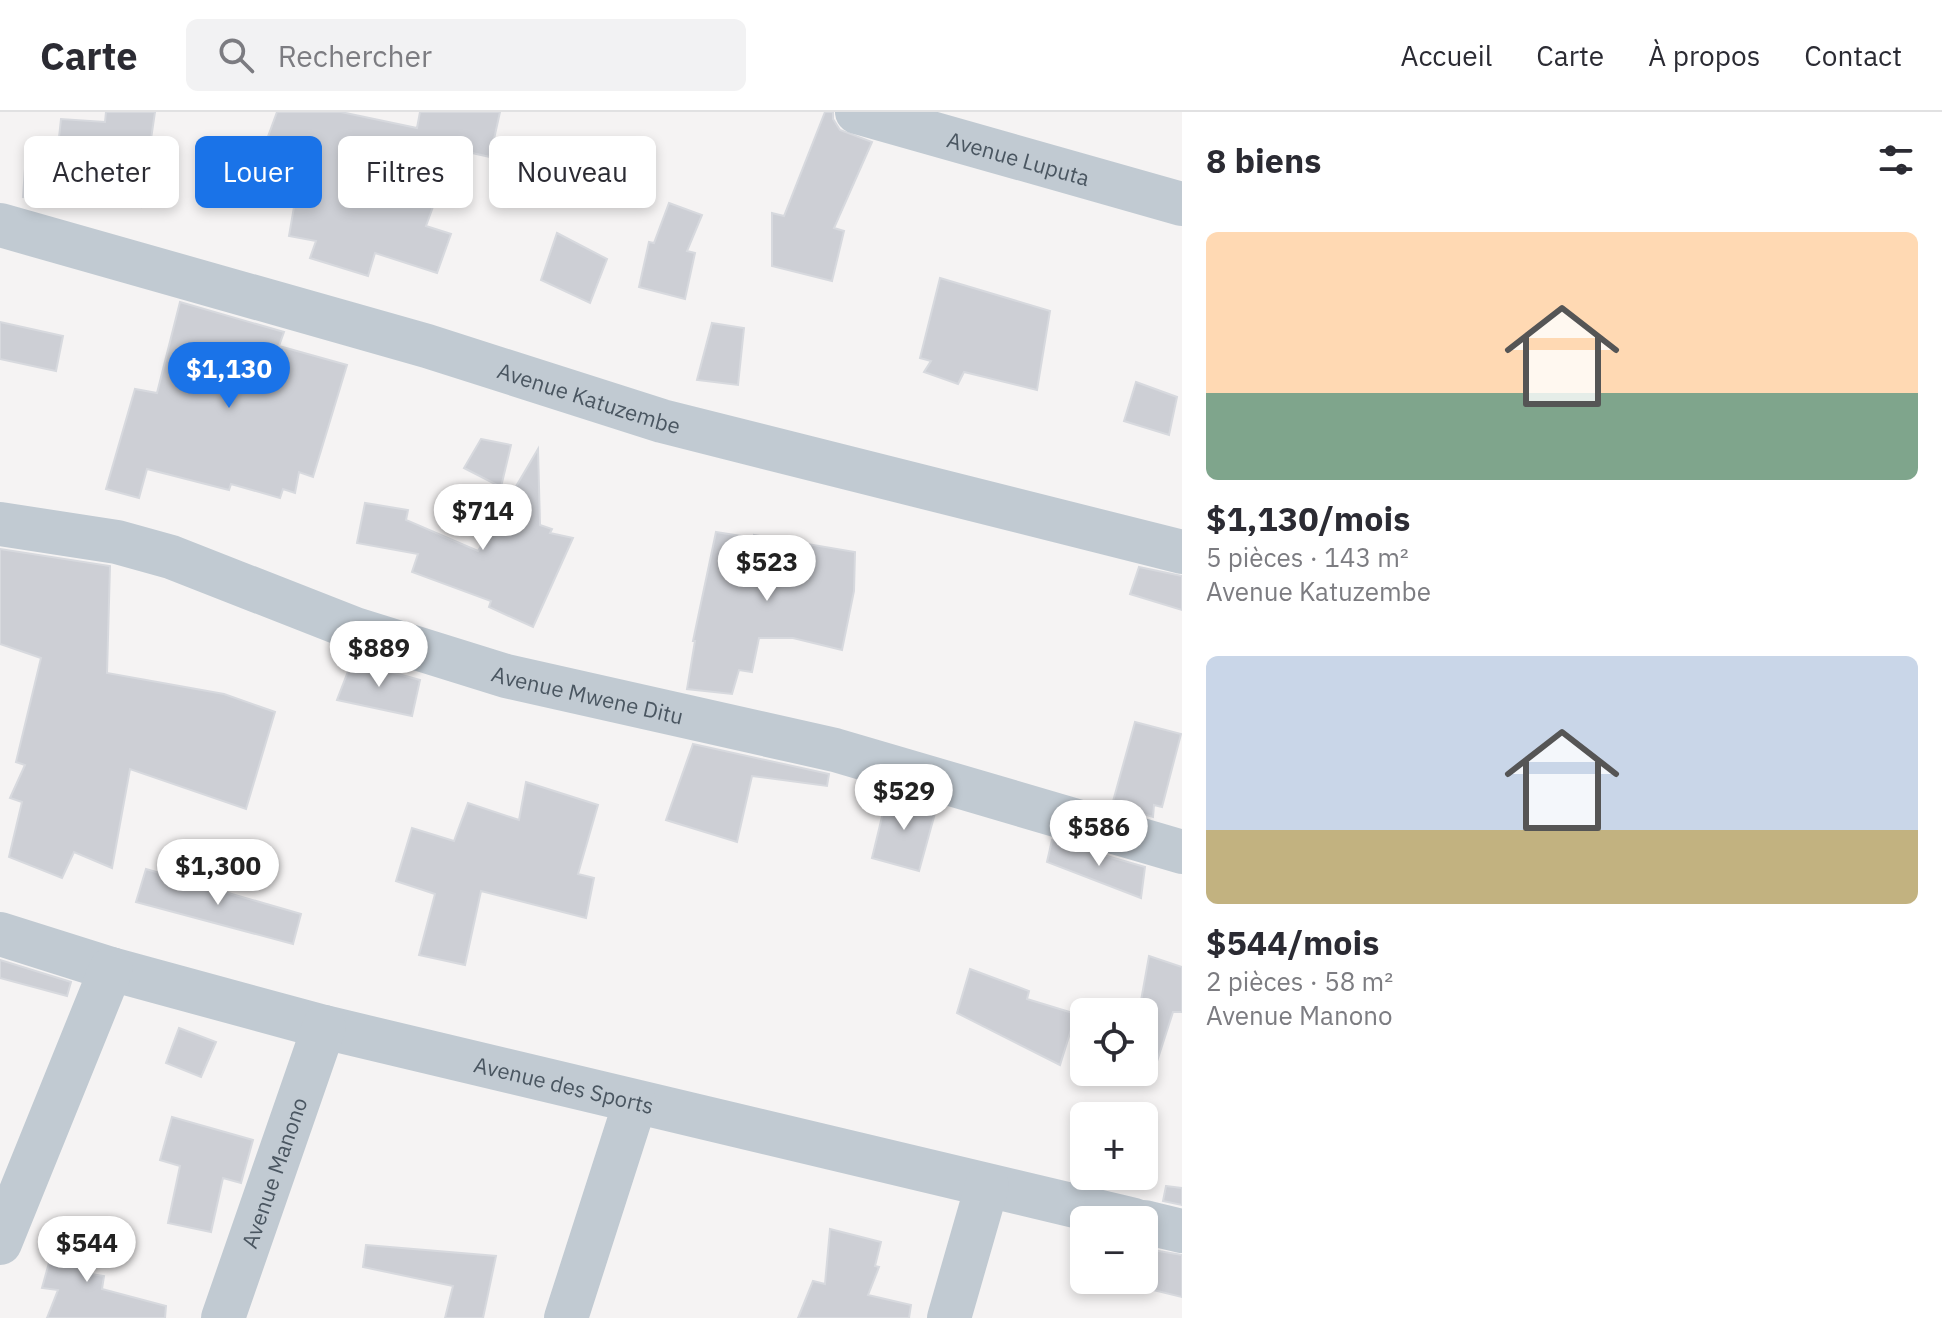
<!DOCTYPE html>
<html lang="fr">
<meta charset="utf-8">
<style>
:root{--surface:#fff;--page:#f2f2f3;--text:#2b2b33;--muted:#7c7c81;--line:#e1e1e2;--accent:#1a73e8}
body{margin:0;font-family:"IBM Plex Sans",sans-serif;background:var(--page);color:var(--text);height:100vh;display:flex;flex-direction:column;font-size:30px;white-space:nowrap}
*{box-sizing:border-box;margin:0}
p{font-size:26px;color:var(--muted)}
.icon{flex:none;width:44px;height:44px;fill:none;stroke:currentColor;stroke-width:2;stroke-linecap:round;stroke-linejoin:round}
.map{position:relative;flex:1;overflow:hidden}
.sheet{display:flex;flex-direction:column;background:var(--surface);width:760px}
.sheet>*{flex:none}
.banner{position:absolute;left:24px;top:24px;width:760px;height:72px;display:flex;gap:16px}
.buttons{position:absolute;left:1070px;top:886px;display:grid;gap:16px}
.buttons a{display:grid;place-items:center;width:88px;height:88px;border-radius:12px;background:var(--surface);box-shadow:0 4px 12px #0003;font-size:40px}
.price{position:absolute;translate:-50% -68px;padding:0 18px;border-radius:28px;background:#fff;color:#222;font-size:26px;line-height:52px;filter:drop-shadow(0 2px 4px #0008)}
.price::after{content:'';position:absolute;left:50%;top:48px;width:24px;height:18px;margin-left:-12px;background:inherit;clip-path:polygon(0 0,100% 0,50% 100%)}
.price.selected{background:var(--accent);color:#fff}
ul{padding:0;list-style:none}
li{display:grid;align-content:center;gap:16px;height:424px;padding:0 24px}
li span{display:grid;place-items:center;height:248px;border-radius:12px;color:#555}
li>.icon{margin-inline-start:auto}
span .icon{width:144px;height:144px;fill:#fffc;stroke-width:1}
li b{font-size:34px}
h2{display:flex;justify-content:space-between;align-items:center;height:96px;padding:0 24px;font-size:34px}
.tag{padding:0 28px;border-radius:12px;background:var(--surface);box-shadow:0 4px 12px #0003;font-size:28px;line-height:72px}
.tag.selected{background:var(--accent);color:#fff}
header{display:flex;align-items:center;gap:48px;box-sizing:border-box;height:112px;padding:0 40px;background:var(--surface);border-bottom:2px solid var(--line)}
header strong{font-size:38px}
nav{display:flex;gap:44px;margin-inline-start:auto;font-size:28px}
.search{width:560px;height:72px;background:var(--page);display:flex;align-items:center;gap:20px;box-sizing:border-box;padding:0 28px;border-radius:12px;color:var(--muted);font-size:30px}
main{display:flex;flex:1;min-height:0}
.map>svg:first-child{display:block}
.building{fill:#cdcfd5;stroke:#d7d9de;stroke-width:2}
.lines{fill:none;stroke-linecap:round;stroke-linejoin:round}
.minor{stroke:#c1cad2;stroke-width:44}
.labels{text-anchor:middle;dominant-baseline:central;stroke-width:6;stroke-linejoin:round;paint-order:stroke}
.street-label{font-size:22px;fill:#4a5661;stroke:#fff}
</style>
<header>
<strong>Carte</strong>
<div class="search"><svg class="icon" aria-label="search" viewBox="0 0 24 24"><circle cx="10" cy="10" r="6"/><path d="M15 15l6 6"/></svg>Rechercher</div>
<nav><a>Accueil</a><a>Carte</a><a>À propos</a><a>Contact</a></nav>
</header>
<main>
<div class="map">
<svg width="1182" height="1206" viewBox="0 0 1182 1206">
<rect width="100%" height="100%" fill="#f5f3f3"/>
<g class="building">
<path d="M106 0H155L141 95 80 77 76 88 23 85 26 42 57 44 61 7 105 10Z"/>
<path d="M277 0H341L417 16 420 0H500L490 45 454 37 426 114 451 122 437 161 375 141 368 164 310 146 316 129 289 124 300 60 259 49Z"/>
<path d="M825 0H833V7L840 18 872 30 834 116 844 119 832 169 772 154V101L784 104Z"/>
<path d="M669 91 702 103 687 139 695 141 685 187 639 175 649 130 654 131Z"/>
<path d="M557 121 607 147 590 191 541 168Z"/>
<path d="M940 166 1050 199 1037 278 964 260 958 272 924 260 931 249 920 246Z"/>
<path d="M180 190 284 220 279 234 347 253 313 365 299 360 295 381 283 377 280 386 231 372 229 378 147 357 139 386 106 377 135 277 157 281Z"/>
<path d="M0 210 63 224 56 259 0 247Z"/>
<path d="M712 211 744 216 738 273 697 268Z"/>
<path d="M1136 270 1177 285 1169 323 1124 309Z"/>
<path d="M481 327 511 333 501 375 464 356Z"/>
<path d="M538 337 540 413 552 417 550 421 573 426 533 515 489 495 491 489 412 460 418 442 357 431 365 391 408 398 406 408 478 439Z"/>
<path d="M716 420 754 426V423L855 440 854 479 842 538 793 526H759L752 560 739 558 732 582 687 577 695 529H693Z"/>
<path d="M0 437 110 454 107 561 224 582 275 600 246 697 130 657 112 756 74 740 62 766 9 745 22 690 10 686 25 653 16 650 41 546 0 532Z"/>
<path d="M1139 455 1182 464V498L1130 482Z"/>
<path d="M352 549 420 568 412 604 337 588Z"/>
<path d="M1135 610 1181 622 1162 695 1154 693 1153 705 1112 693Z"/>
<path d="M693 632 829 662 827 674 752 664 737 730 666 708Z"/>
<path d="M526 670 598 693 578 762 594 766 586 806 481 779 465 853 419 843 435 782 396 769 412 716 454 729 468 691 519 708Z"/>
<path d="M888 680 937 694 919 759 872 746Z"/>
<path d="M1052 728 1145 755 1141 786 1047 750Z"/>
<path d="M146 757 301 802 293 832 136 790Z"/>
<path d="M1149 844 1182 855V900H1173L1151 968 1144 967V900H1139Z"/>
<path d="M0 848 71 870 67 884 0 866Z"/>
<path d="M970 857 1029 879 1027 887 1076 902 1060 953 957 901Z"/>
<path d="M179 916 216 930 201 965 166 951Z"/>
<path d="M172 1005 253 1028 241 1071 223 1066 211 1120 168 1111 180 1054 160 1048Z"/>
<path d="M1166 1074 1182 1076V1093L1163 1089Z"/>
<path d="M60 1111 95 1120 85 1161 104 1164 102 1177 166 1194 165 1206H47L58 1178 42 1176Z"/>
<path d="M830 1117 881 1130 875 1154 879 1155 868 1183 911 1193 909 1206H798L813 1169 825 1172Z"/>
<path d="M366 1133 496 1144 483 1206H445L453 1174 363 1155Z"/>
<path d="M1153 1138 1182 1143V1185L1145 1176Z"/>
</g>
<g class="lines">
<g class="minor">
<path id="s1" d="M857 0 1182 92"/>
<path id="s2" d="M0 113 427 234 662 309 1182 440"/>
<path id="s3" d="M0 412 117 430 171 445 355 517 506 564 835 638 1182 740"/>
<path id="s4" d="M0 822 111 857 324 915 1134 1108"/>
<path d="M1144 1110 1182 1119"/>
<path d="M0 1131 111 857"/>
<path id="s5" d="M223 1206 324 915"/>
<path d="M566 1206 635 991"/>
<path d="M949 1206 987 1074"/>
</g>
</g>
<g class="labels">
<g class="street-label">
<text stroke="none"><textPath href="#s1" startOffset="168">Avenue Luputa</textPath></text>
<text stroke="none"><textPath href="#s2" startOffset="614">Avenue Katuzembe</textPath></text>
<text stroke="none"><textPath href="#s3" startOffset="614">Avenue Mwene Ditu</textPath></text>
<text stroke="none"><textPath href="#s4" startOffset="584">Avenue des Sports</textPath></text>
<text stroke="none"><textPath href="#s5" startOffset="154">Avenue Manono</textPath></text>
</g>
</g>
</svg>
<div class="buttons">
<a><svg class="icon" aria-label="locate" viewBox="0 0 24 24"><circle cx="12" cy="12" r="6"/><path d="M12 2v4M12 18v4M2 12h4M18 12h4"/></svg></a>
<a>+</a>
<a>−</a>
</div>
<b class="price selected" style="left:229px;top:298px">$1,130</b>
<b class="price" style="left:483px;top:440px">$714</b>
<b class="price" style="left:767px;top:491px">$523</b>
<b class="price" style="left:379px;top:577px">$889</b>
<b class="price" style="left:904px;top:720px">$529</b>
<b class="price" style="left:1099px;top:756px">$586</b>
<b class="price" style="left:218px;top:795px">$1,300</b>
<b class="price" style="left:87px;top:1172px">$544</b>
<div class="banner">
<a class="tag">Acheter</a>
<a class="tag selected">Louer</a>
<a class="tag">Filtres</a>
<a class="tag">Nouveau</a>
</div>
</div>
<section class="sheet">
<h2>8 biens<svg class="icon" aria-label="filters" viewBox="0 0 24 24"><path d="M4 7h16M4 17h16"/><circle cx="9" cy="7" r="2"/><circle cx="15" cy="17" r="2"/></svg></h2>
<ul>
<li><span style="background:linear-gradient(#ffd9b3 65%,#7fa58c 0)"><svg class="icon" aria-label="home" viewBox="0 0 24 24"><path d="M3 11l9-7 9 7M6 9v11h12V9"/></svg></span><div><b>$1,130/mois</b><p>5 pièces · 143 m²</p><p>Avenue Katuzembe</p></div></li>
<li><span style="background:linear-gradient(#c9d6e8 70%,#c2b280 0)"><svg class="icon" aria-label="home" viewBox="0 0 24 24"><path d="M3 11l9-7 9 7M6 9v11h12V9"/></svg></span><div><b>$544/mois</b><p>2 pièces · 58 m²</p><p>Avenue Manono</p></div></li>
</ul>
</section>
</main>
